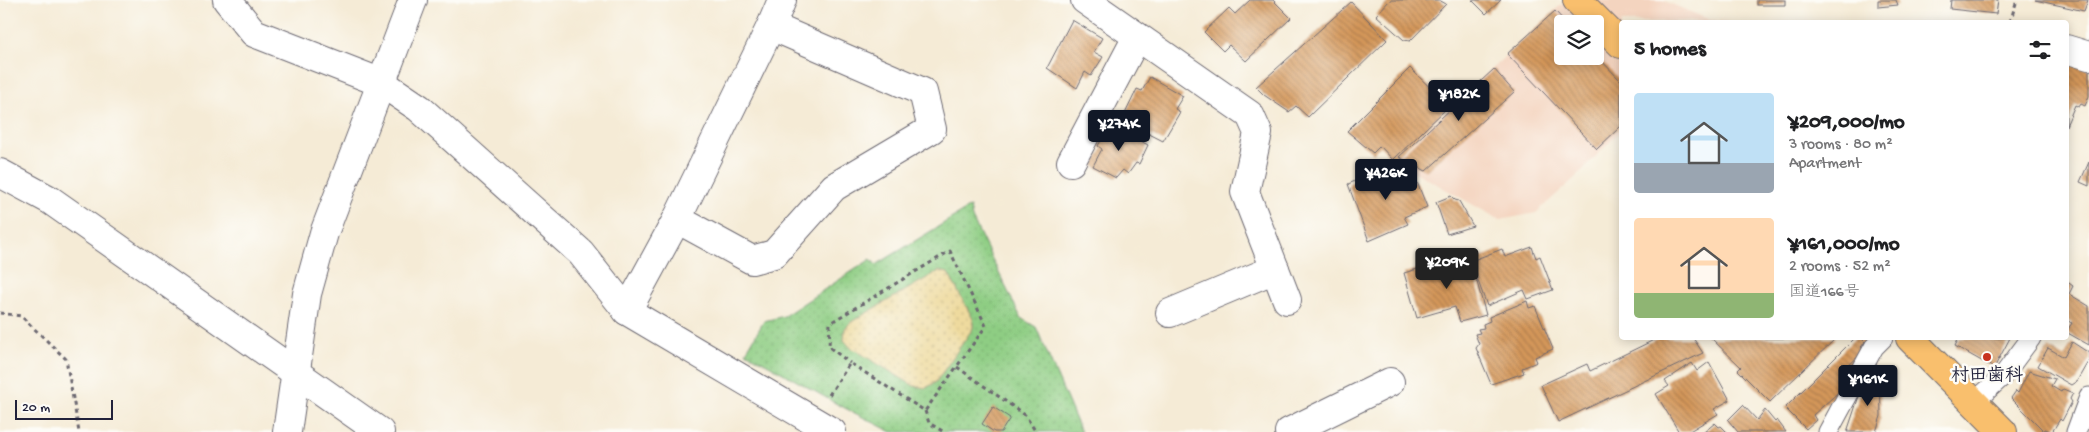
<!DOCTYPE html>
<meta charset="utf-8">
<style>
:root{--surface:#fff;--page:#f6f6f6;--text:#202124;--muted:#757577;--accent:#111827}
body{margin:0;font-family:"Gochi Hand","Klee One",sans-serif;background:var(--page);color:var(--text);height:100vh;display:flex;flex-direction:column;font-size:19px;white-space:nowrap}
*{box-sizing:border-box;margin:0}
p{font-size:16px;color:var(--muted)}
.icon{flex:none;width:28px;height:28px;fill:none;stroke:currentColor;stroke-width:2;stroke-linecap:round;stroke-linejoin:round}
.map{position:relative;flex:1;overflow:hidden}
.details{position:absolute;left:1619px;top:20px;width:450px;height:320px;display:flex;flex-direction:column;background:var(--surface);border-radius:5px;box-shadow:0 2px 12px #0003}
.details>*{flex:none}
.fabs{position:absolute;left:1554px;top:15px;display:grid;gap:10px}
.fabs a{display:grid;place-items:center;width:50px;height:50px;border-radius:5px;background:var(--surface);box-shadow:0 2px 12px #0003;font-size:25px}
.scale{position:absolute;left:15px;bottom:12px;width:98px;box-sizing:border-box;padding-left:5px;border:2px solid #22223b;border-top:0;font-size:14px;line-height:18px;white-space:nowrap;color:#22223b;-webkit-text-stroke:4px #fdfcf7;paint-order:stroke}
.price{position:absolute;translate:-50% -42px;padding:0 11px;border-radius:5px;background:var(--accent);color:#fff;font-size:16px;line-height:32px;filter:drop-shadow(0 1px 2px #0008)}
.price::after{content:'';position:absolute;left:50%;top:30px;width:15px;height:11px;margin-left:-8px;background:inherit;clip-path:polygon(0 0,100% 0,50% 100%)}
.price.active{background:#222;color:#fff}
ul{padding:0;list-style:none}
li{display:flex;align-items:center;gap:15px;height:125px;padding:0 15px}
li span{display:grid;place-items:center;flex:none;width:140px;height:100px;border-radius:5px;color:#555}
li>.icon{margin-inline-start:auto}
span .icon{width:60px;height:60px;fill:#fffc;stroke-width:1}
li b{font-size:21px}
h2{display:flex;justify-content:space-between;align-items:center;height:60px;padding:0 15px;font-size:21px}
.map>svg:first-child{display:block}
.built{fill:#f4d4bf;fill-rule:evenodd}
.grass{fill:url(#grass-dots);stroke:#58785f}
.sand{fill:url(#sand-dots);stroke:#887e6c}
.building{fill:url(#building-back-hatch)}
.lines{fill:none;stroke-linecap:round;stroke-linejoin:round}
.service-casing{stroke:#6c6871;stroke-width:21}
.minor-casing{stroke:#6c6871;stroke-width:30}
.tertiary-casing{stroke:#6c6871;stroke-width:30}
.trunk-casing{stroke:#6c6871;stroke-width:30}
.path{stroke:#6c6871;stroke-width:3;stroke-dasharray:4 4;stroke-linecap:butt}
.service{stroke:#fff;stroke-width:19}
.minor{stroke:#fff;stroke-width:28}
.tertiary{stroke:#fff;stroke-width:28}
.trunk{stroke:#f9bf6d;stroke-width:28}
.poi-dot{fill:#c8321e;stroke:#fdfcf7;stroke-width:2}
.labels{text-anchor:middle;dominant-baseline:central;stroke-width:5;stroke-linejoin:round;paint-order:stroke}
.poi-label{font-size:18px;font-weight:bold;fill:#22223b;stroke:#fdfcf7}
</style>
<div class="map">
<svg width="2089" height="432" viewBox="0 0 2089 432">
<defs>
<pattern id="grass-dots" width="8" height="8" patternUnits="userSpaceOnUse" patternTransform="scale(1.25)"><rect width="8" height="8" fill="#8ecd83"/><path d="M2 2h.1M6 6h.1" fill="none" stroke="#7ab072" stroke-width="1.8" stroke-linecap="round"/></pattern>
<pattern id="sand-dots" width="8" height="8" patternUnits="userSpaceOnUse" patternTransform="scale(1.25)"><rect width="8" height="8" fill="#eeda9e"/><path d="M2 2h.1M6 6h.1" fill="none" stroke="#ccbb89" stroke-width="1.8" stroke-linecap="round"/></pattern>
<pattern id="building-back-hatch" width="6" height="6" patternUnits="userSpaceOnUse" patternTransform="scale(1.25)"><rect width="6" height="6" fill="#d4975a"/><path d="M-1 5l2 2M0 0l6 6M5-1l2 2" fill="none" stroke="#ac7b4c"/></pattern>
</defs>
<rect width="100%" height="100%" fill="#fdfcf7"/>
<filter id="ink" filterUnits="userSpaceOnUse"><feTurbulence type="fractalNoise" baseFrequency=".02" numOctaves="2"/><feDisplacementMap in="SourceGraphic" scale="10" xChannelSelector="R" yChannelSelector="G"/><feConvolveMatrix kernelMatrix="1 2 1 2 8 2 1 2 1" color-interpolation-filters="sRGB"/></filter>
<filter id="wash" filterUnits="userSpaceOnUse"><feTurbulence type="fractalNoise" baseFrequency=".0096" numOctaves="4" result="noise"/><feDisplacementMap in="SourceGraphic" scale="20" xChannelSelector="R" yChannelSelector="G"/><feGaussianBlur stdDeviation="1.12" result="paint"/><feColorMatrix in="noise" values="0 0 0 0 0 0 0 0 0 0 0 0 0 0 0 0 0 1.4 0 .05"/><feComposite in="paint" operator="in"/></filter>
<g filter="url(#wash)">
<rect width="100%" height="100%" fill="#f5ebd6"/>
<path class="built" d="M1566 0H1662L1710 20 1733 21 1621 22V130L1577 176 1536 213 1500 220 1394 160ZM1562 24H1595V56H1562Z"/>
<path class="grass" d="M970 207 972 218 1021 318 1036 327 1081 432H892L837 404 746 352 764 321 784 316 871 259 876 265Z"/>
<path class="sand" d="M939 271 948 273 973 319V328L936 382 926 388 914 386 850 347 844 340 845 328 851 322Z"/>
<g id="blocks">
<g class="building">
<path d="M1250 0H1273L1291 18 1246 61 1229 45 1223 51 1204 32 1229 8 1235 14Z"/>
<path d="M1390 0H1439L1446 4 1410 41 1404 40 1376 15Z"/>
<path d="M1472 0H1501L1486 14Z"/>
<rect x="1757" y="0" width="28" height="5"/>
<path d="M1878 0H1896L1898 5 1878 7Z"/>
<path d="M1951 0H1998L1996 14 1950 9Z"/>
<path d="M2035 0H2088L2084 11Z"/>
<path d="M1351 2 1387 40 1308 117 1296 106 1289 112 1264 95 1256 87Z"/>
<path d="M1555 11 1567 24H1562V56H1595V54L1621 81V126L1597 149 1507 54Z"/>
<path d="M1072 20 1102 38 1094 52 1103 57 1091 76 1085 72 1077 88 1047 68Z"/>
<path d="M2066 61 2089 69V96L2085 106 2081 104 2079 107 2075 105 2066 126Z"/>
<path d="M1410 68 1449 106 1393 160 1380 146 1373 153 1347 131Z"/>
<path d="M1494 69 1514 92 1426 171 1399 157Z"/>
<path d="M1150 77 1183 96 1175 109 1180 112 1163 141 1122 120 1137 89 1142 91Z"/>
<path d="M1110 124 1148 145 1139 164 1136 163 1128 174 1123 170 1116 178 1093 166 1102 149 1098 146Z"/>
<path d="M2089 162V186L2080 182Z"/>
<path d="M1387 168 1398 174 1403 172 1405 178 1417 182 1427 207 1404 217 1408 224 1369 241 1348 184Z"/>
<path d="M1451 196 1455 200 1459 201 1473 226 1447 234 1436 202Z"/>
<path d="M1532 247 1536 258 1540 256 1553 290 1528 299 1524 290 1487 306 1471 261 1502 249 1505 257Z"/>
<path d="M1469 253 1486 315 1460 322 1455 307 1417 318 1404 273 1431 265 1433 270 1455 264 1453 258Z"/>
<path d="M2066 281 2073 286 2069 294 2089 306V345L2066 332 2072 323 2066 320Z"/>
<path d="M1527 301 1529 308 1535 306 1553 349 1535 357 1537 362 1522 368 1524 373 1491 384 1476 348 1479 344 1475 334 1480 333 1478 329 1484 328 1483 324 1490 321 1489 317Z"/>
<path d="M1658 338H1693L1703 353 1558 422 1541 385 1587 364 1590 371Z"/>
<path d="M1711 338H1836L1770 402 1738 370 1741 367Z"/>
<path d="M1855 338H1861L1865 342 1861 347 1865 350 1848 366 1854 371 1839 386 1842 389 1813 415 1816 420 1806 429 1785 408Z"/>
<path d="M1959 338H2010L1994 368 1955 346Z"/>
<path d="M2072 342 2089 353V360L2077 381 2071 385 2038 366 2048 348 2064 357Z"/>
<path d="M1709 362 1730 400 1714 409 1718 414 1688 432H1679L1656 394 1669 386 1665 381 1692 363 1697 371Z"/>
<path d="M1872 371 1880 373 1881 416 1876 432H1847L1858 399Z"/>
<path d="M2029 371 2055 379 2051 386 2061 392 2063 389 2073 393 2070 399 2072 402 2062 421 2060 419 2052 432 2045 429 2044 431 2011 398 2016 391 2018 393Z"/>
<path d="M1743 405 1757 420 1765 410 1775 422 1777 420 1786 432H1738L1728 420Z"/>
<path d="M993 407 1010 418 1001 432H994L982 424Z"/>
<path d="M1715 423 1719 427 1721 426 1727 432H1704Z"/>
</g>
</g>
</g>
<g filter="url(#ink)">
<use href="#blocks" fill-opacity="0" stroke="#6c6871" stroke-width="1"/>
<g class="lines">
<g class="service-casing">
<g id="service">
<path d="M1974 402 2002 377 2031 338"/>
<path d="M1828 432 1874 347 1883 338"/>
<path d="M2076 432 2089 397"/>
</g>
</g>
<g class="minor-casing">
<g id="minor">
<path d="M227 0 254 33 382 83 419 108 581 253 627 311 832 432"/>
<path d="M1085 0 1250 115 1258 133 1245 192 1287 300"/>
<path d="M2066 49 2089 56"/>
<path d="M1071 162 1137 37"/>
<path d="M677 219 752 260 774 254 834 187 932 129 923 92 771 26"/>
<path d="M627 311 677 219 771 26 782 0"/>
<path d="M1170 313 1275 269"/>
<path d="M1289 432 1390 382"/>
</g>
</g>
<g class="tertiary-casing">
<g id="tertiary">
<path d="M0 173 50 200 380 432"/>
<path d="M287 432 307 294 324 233 413 0"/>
</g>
</g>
<g class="trunk-casing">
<g id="trunk">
<path d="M1577 0 1621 44"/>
<path d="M1910 338 2003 432"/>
</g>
</g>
<g class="path">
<path d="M2010 22 2017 0"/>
<path d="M0 313 21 316 66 359 79 432"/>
<path d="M957 367 1025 415 1036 432"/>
<path d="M829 395 850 363 925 411 986 326 950 251 830 323 829 347 850 363"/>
<path d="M925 411 929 423 944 432"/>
</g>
<use href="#service" class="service"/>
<use href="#minor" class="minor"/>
<use href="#tertiary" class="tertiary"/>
<use href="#trunk" class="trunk"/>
</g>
</g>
<circle class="poi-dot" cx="1987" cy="357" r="5"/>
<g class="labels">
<g class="poi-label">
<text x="1987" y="376">村田歯科</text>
</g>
</g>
</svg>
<div class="fabs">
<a><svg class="icon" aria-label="layers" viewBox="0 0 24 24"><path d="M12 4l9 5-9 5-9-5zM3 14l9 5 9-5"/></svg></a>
</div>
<div class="scale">20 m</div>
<b class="price" style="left:1459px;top:122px">¥182K</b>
<b class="price" style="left:1119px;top:152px">¥274K</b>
<b class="price" style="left:1386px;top:201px">¥426K</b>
<b class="price active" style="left:1447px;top:290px">¥209K</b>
<b class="price" style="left:1868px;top:407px">¥161K</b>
<section class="details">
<h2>5 homes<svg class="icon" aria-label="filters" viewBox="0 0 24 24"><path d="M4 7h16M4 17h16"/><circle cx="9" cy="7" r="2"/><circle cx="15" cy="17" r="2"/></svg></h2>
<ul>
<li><span style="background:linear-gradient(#bfe0f5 70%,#9aa5b1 0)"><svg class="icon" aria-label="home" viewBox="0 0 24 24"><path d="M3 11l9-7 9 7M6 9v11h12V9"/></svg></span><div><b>¥209,000/mo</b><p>3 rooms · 80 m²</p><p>Apartment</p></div></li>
<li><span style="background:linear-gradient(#ffd9b3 75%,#8fb573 0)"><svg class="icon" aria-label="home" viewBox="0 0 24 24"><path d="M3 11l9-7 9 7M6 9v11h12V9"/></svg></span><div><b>¥161,000/mo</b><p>2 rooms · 52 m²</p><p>国道166号</p></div></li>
</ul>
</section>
</div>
